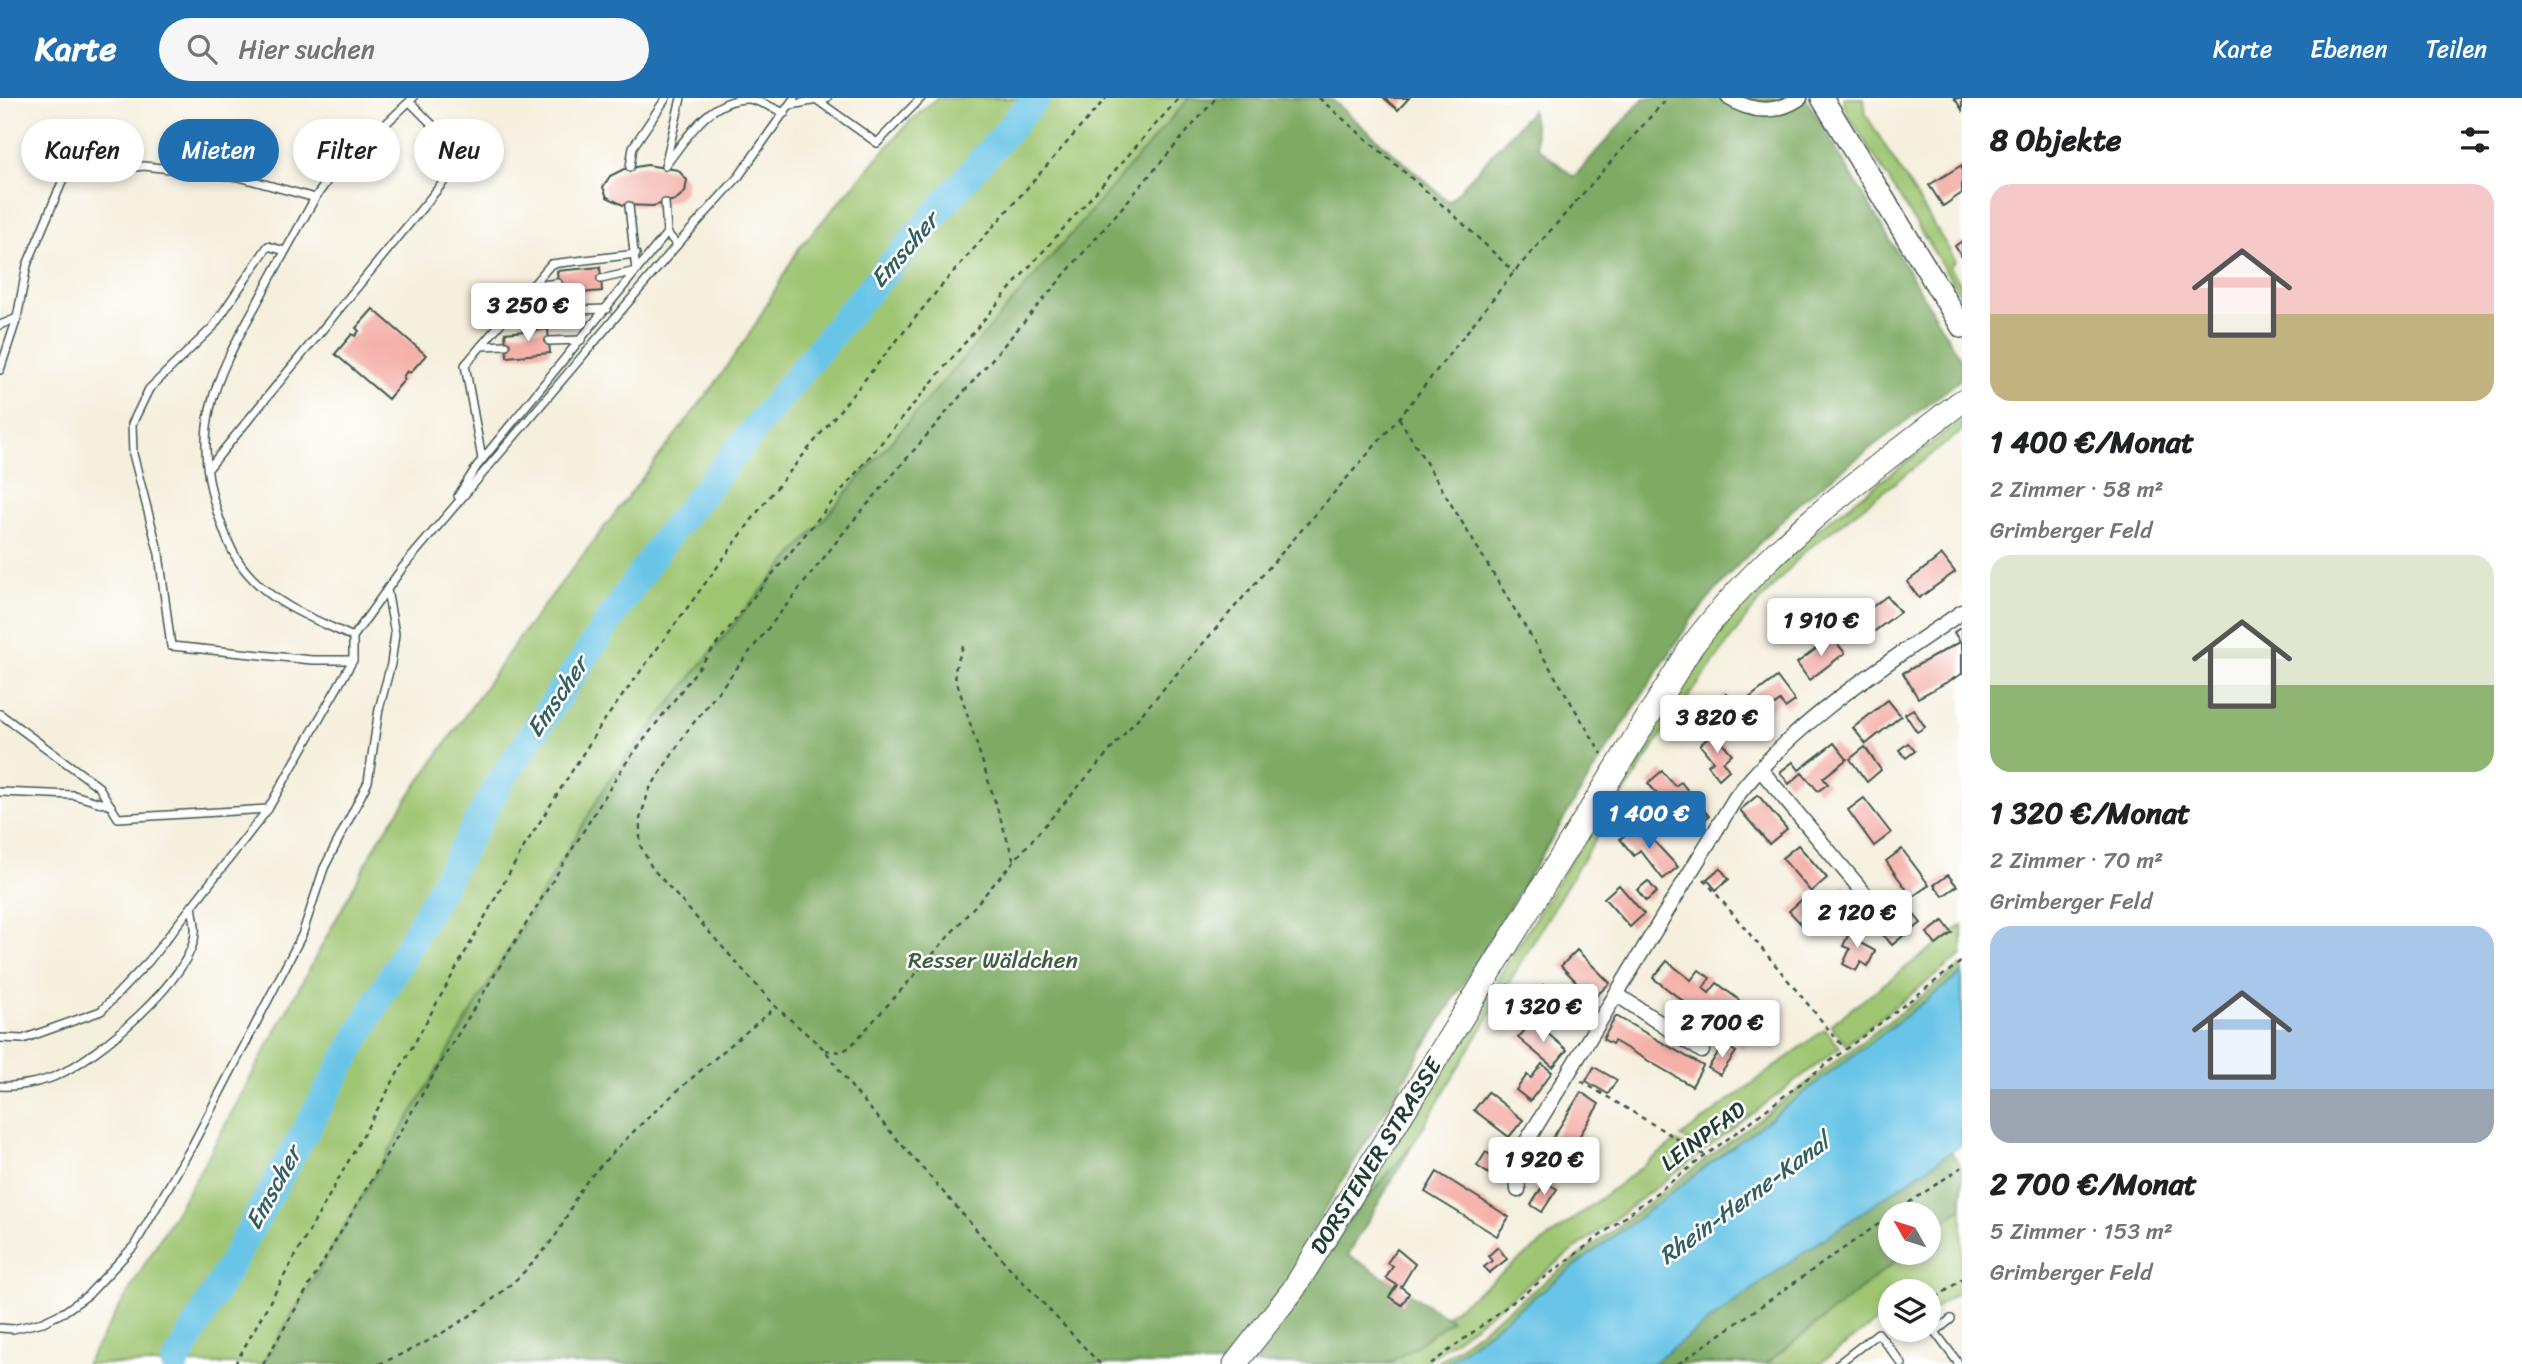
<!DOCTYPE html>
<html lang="de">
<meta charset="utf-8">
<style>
:root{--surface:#fff;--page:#f6f6f6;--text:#202124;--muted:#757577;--accent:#1f6fb2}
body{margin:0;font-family:Sriracha,sans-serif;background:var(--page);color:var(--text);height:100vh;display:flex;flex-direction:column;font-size:26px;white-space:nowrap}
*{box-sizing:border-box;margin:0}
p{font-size:23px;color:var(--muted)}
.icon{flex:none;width:38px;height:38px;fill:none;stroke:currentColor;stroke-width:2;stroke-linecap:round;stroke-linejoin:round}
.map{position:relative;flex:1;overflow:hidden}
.side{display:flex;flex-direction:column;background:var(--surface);width:560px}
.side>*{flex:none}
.banner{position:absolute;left:21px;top:21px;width:665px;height:63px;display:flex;gap:14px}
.needle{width:46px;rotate:309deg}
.tools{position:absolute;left:1878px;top:1104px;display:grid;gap:14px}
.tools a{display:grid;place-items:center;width:63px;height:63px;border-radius:50%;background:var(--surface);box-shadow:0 4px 10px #0003;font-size:35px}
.price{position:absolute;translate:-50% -60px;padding:0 16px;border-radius:7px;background:#fff;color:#222;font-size:23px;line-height:46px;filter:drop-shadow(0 2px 4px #0008)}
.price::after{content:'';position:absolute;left:50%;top:42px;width:21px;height:16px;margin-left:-10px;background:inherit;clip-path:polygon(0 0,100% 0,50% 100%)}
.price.current{background:var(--accent);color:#fff}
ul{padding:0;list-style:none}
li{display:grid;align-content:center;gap:14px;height:371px;padding:0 28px}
li span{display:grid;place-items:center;height:217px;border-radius:21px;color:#555}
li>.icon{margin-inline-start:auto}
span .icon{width:126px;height:126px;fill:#fffc;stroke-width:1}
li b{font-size:30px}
h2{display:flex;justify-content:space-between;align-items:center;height:84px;padding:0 28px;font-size:30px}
.chip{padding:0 24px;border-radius:32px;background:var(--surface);box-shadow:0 4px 10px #0003;font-size:24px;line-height:63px}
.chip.current{background:var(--accent);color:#fff}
header{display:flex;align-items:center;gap:42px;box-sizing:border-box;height:98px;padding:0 35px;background:var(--accent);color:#fff}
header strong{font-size:33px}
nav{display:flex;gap:38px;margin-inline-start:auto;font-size:24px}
.search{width:490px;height:63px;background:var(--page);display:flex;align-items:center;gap:18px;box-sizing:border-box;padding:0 24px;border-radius:38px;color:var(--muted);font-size:26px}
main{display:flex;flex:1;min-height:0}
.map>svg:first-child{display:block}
.green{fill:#9ec571;stroke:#5e8152;stroke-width:2}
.forest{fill:#7eaa63;stroke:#4e744c;stroke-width:2}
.water{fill:#69c5e7;stroke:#44818e;stroke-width:2}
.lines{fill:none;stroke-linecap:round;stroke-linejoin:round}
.river{stroke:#69c5e7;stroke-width:28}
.building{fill:#f4b0a9}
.service-casing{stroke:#3f584d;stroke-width:10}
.minor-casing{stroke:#3f584d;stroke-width:17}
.secondary-casing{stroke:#3f584d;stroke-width:24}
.primary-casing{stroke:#3f584d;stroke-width:25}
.path{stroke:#3f584d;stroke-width:2.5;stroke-dasharray:5 5;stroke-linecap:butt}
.service{stroke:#fff;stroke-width:7}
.minor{stroke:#fff;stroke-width:14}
.secondary{stroke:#fff;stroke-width:21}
.primary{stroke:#fff;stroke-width:23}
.labels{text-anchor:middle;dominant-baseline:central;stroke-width:5;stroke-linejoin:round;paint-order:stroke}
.park-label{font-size:23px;fill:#3f5f43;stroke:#fff}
.street-label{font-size:23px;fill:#1f3d34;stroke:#fff}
.water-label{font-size:24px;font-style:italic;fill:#325f61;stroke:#fff}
</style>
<header>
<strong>Karte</strong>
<div class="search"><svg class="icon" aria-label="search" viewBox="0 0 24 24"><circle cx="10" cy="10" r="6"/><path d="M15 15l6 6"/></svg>Hier suchen</div>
<nav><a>Karte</a><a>Ebenen</a><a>Teilen</a></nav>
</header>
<main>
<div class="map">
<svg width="1962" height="1266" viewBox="0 0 1962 1266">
<rect width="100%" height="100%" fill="#fff"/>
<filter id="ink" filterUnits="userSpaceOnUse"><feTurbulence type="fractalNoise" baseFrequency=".0143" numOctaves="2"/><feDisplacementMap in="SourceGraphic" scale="14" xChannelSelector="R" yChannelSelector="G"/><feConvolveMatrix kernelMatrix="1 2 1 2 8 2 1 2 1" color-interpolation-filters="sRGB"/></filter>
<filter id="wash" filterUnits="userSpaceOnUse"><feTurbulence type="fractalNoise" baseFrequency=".00686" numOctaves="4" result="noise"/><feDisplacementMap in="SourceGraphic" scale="28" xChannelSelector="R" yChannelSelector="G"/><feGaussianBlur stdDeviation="1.57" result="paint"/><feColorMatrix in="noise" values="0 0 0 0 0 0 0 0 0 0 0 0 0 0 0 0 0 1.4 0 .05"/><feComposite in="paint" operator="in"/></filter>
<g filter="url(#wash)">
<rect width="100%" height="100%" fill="#f5efdd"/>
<g class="green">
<path d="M937 0H1189L746 511 611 679 263 1266H86L205 1064 380 740 519 540 714 287 754 229 799 150 909 24Z"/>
<path d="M1843 0H1864L1866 17 1956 163 1950 168 1962 188V199L1846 13Z"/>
<path d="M1962 322V333L1804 454 1749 516 1664 633 1576 772 1413 1046 1353 1117 1333 1148 1690 568 1731 513 1815 433Z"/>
<path d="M1962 827V857L1846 946 1830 927Z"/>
<path d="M1962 868V875L1445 1266H1436Z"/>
<path d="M1825 931 1840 949 1704 1053 1681 1039Z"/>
<path d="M1676 1043 1699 1057 1423 1266H1387L1451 1223 1447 1217Z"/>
<path d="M1962 1109V1190L1929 1215 1928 1194H1890V1219L1887 1216 1819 1266H1766L1906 1155H1928L1929 1136Z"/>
</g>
<g class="forest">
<path d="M1189 0H1330L1449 104 1532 12 1537 49 1574 79 1644 0H1806L1962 264 1960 282 1801 403 1733 472 1691 522 1595 670 1311 1134 1333 1148 1353 1117 1413 1046 1348 1157 1397 1187 1390 1200 1402 1207 1409 1195 1451 1222 1411 1252 1387 1266H263L611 679 746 511Z"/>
<path d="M1951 1054 1962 1069V1109L1929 1136 1928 1116H1890V1155H1906L1766 1266H1651L1788 1165Z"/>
</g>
<path class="water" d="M1962 875V1046L1788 1165 1651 1266H1445Z"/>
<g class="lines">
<path class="river" d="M175 1266 500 684 661 446 844 221 1036 0"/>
</g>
<g id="blocks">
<g class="building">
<path d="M1384 0H1409L1398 12Z"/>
<path d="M1954 0H1962V12L1959 7Z"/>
<path d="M647 67 678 72 687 82 685 94 675 102 653 108 623 107 607 99 603 89 610 78 624 71Z"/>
<path d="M1962 67V95L1943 108 1929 87Z"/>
<path d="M1962 143V159L1955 148Z"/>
<path d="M600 169 602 193 559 197 557 173Z"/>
<path d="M574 200 576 224 533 228 531 204Z"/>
<path d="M373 211 426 257 410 275 407 273 403 279 405 281 388 301 335 256 352 236 355 238 359 233 356 230Z"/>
<path d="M548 231 550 255 507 259 505 235Z"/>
<path d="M1942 457 1955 474 1919 500 1907 484Z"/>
<path d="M1887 498 1900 514 1864 541 1852 524Z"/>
<path d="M1962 529V576L1918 600 1903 575 1960 544 1954 534Z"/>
<path d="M1832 539 1845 555 1809 582 1797 565Z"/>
<path d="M1777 579 1795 603 1785 610 1780 603 1754 623 1751 619 1735 632 1720 612 1725 609 1719 602 1726 596 1731 603 1736 600 1741 606Z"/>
<path d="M1888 602 1901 618 1866 646 1853 630Z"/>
<path d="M1913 611 1925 629 1917 634 1905 616Z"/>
<path d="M1714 635 1732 656 1723 664 1729 672 1719 681 1708 667 1713 663 1700 647Z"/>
<path d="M1834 645 1847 661 1823 680 1828 686 1818 693 1802 675 1789 686 1780 674 1793 664 1799 672Z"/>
<path d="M1908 645 1915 653 1906 660 1899 652Z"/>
<path d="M1865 649 1881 672 1867 684 1850 661Z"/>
<path d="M1662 673 1675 688 1681 684 1709 718 1699 726 1690 714 1685 718 1673 703 1667 708 1648 685Z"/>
<path d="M1758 697 1787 731 1769 746 1740 712Z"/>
<path d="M1864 700 1891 735 1874 748 1848 712Z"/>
<path d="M1638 726 1678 769 1663 781 1640 752 1634 758 1620 741Z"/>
<path d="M1798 747 1827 780 1811 794 1782 760Z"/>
<path d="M1902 751 1929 787 1912 799 1886 763Z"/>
<path d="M1720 770 1729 781 1716 792 1707 781Z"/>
<path d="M1948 777 1957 788 1943 798 1934 787Z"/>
<path d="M1648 783 1657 794 1646 803 1637 792Z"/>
<path d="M1619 787 1644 816 1630 829 1604 800Z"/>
<path d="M1840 795 1858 817 1843 829 1825 807Z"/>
<path d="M1807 797 1820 812 1802 827 1789 813Z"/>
<path d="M1905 806 1921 825 1906 837 1899 829 1897 831 1903 838 1892 847 1873 825 1896 807 1899 811Z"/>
<path d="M1855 823 1863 827 1855 842 1875 853 1868 868 1861 864 1856 873 1843 866 1850 851 1843 848Z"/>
<path d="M1943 823 1952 835 1936 847 1927 835Z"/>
<path d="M1577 852 1610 885 1593 901 1561 868Z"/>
<path d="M1667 863 1691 882 1699 872 1710 880 1703 890 1709 895 1717 885 1739 902 1732 912 1757 930 1743 949 1653 880Z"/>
<path d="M1508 887 1528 905 1543 887 1555 897 1532 924 1501 898Z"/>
<path d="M1616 918 1703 968 1692 988 1614 943 1612 946 1603 941Z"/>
<path d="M1533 923 1567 952 1553 969 1518 940Z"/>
<path d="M1724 946 1736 954 1720 977 1708 970Z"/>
<path d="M1542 966 1552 974 1530 1003 1516 992 1527 977 1531 980Z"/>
<path d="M1594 969 1617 982 1608 996 1586 983Z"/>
<path d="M1488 994 1523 1022 1509 1039 1474 1012Z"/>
<path d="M1581 994 1599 1006 1552 1083 1534 1071Z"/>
<path d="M1486 1054 1498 1062 1489 1076 1477 1068Z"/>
<path d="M1437 1074 1509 1119 1497 1138 1425 1094Z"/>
<path d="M1545 1084 1557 1091 1542 1114 1531 1107Z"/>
<path d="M1498 1149 1507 1161 1489 1175 1484 1169 1492 1163 1488 1158Z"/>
<path d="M1397 1151 1415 1166 1401 1189 1409 1195 1402 1207 1389 1199 1397 1187 1386 1180 1393 1168 1387 1165Z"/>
</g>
</g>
</g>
<g filter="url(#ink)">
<use href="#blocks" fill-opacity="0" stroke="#3f584d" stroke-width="2"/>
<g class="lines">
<g class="service-casing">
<g id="service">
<path d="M817 2 877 45 921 0"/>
<path d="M791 7 827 0"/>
<path d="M666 63 681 0"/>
<path d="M665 68C686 41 709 0 749 1 761 3 774 11 785 15"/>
<path d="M630 69 633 49 666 0"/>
<path d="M665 105 667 135 677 147"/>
<path d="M285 153 268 148 213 229 149 291 132 326 133 356 159 456 171 548 312 562H353"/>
<path d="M601 181 636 173 667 135"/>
<path d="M532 188 558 185"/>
<path d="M575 212 607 211"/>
<path d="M507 217 532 216"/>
<path d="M0 227 17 220"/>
<path d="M549 243 581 242"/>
<path d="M481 248 506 247"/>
<path d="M0 272 17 220 27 167 65 77 144 68 239 79 315 100"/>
<path d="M482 361 465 267 551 166 636 156"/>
<path d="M208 371 464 59 410 4"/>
<path d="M458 398 477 368 636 173 629 108"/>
<path d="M353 539C319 523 279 509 253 481 235 463 228 445 220 422 188 335 214 282 256 207 275 171 295 136 315 100L330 79 413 0"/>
<path d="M0 616 99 689 118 720 268 711"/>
<path d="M0 694 74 697 111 708"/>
<path d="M0 940 23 941 101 913 149 863 268 711 353 562V539L403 469 677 147 739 78 794 0"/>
<path d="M0 988C17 989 43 984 58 977 98 959 192 880 195 835 196 827 193 816 192 808"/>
<path d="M1951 1221 1935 1234 1959 1266"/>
<path d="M0 1230 13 1231 43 1224 64 1214 88 1197 134 1148 192 1048 302 837 324 770 368 684 379 611 391 566 395 536 387 492"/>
<path d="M1838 1266 1878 1235 1902 1266"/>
</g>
</g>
<g class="minor-casing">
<g id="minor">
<path d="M1729 0C1753 15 1776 16 1800 0"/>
<path d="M1760 671 1869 801"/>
<path d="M1616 896 1702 953"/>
<path d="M1518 1092 1516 1061 1736 699C1797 621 1882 569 1962 514"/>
</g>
</g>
<g class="secondary-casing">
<path id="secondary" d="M1822 0 1962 229"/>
</g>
<g class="primary-casing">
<path id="primary" d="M1235 1266 1293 1192 1692 548C1767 448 1864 378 1962 303"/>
</g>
<g class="path">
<path d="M1319 0 1456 119 1514 174"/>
<path d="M1399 320 1602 656"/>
<path d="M963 548 954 575 1014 763"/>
<path d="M1704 781 1845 951"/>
<path d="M825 952 841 954 850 949 920 871 1399 320 1514 174 1667 0"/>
<path d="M1581 983 1704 1057"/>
<path d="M1892 1116 1962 1069"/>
<path d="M1928 1206 1962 1181"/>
<path d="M235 1266 524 749 601 627 765 404 942 187 1106 0"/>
<path d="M263 1266 450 949 623 669 746 508 861 369 1008 193 1179 0"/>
<path d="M379 1266C444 1239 510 1198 553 1141 567 1123 573 1099 588 1082 643 1018 712 963 776 909"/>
<path d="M1100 1266 1009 1169 853 991 825 952 776 909 652 770 640 747V721L649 692 688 632 848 429 1216 0"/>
<path d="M1431 1266 1962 863"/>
<path d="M1678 1266 1890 1118"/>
</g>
<use href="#service" class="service"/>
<use href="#minor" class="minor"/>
<use href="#secondary" class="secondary"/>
<use href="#primary" class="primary"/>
</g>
</g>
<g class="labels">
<g class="park-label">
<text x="993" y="862">Resser Wäldchen</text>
</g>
<g class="street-label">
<text transform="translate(1703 1038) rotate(-37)">LEINPFAD</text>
<text transform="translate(1376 1058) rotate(-58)">DORSTENER STRASSE</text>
</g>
<g class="water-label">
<text transform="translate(904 152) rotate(-49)">Emscher</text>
<text transform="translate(557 599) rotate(-56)">Emscher</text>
<text transform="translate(273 1090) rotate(-61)">Emscher</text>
<text transform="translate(1744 1101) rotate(-36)">Rhein-Herne-Kanal</text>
</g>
</g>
</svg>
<div class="tools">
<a><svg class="needle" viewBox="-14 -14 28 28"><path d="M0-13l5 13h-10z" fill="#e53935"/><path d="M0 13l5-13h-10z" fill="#757577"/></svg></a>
<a><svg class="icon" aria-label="layers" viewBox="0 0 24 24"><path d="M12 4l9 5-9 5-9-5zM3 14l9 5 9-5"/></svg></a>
</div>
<b class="price" style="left:528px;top:245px">3 250 €</b>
<b class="price" style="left:1821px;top:560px">1 910 €</b>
<b class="price" style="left:1717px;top:657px">3 820 €</b>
<b class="price current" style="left:1649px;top:753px">1 400 €</b>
<b class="price" style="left:1857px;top:852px">2 120 €</b>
<b class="price" style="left:1543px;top:946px">1 320 €</b>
<b class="price" style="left:1722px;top:962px">2 700 €</b>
<b class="price" style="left:1544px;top:1099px">1 920 €</b>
<div class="banner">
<a class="chip">Kaufen</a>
<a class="chip current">Mieten</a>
<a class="chip">Filter</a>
<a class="chip">Neu</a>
</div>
</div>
<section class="side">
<h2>8 Objekte<svg class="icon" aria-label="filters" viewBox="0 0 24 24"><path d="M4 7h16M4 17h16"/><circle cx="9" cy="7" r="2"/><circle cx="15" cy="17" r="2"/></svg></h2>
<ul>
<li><span style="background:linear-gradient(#f6c9c9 60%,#c2b280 0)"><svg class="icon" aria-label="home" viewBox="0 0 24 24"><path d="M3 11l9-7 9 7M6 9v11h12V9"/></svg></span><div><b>1 400 €/Monat</b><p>2 Zimmer · 58 m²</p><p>Grimberger Feld</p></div></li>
<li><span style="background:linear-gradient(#dfe7d0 60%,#8fb573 0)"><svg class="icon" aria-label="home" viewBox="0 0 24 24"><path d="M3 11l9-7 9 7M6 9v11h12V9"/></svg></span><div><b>1 320 €/Monat</b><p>2 Zimmer · 70 m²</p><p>Grimberger Feld</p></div></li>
<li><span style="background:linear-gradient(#a9c7e8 75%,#9aa5b1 0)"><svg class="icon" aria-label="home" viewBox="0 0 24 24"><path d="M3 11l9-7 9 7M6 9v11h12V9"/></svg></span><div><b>2 700 €/Monat</b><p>5 Zimmer · 153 m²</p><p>Grimberger Feld</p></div></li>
</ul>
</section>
</main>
